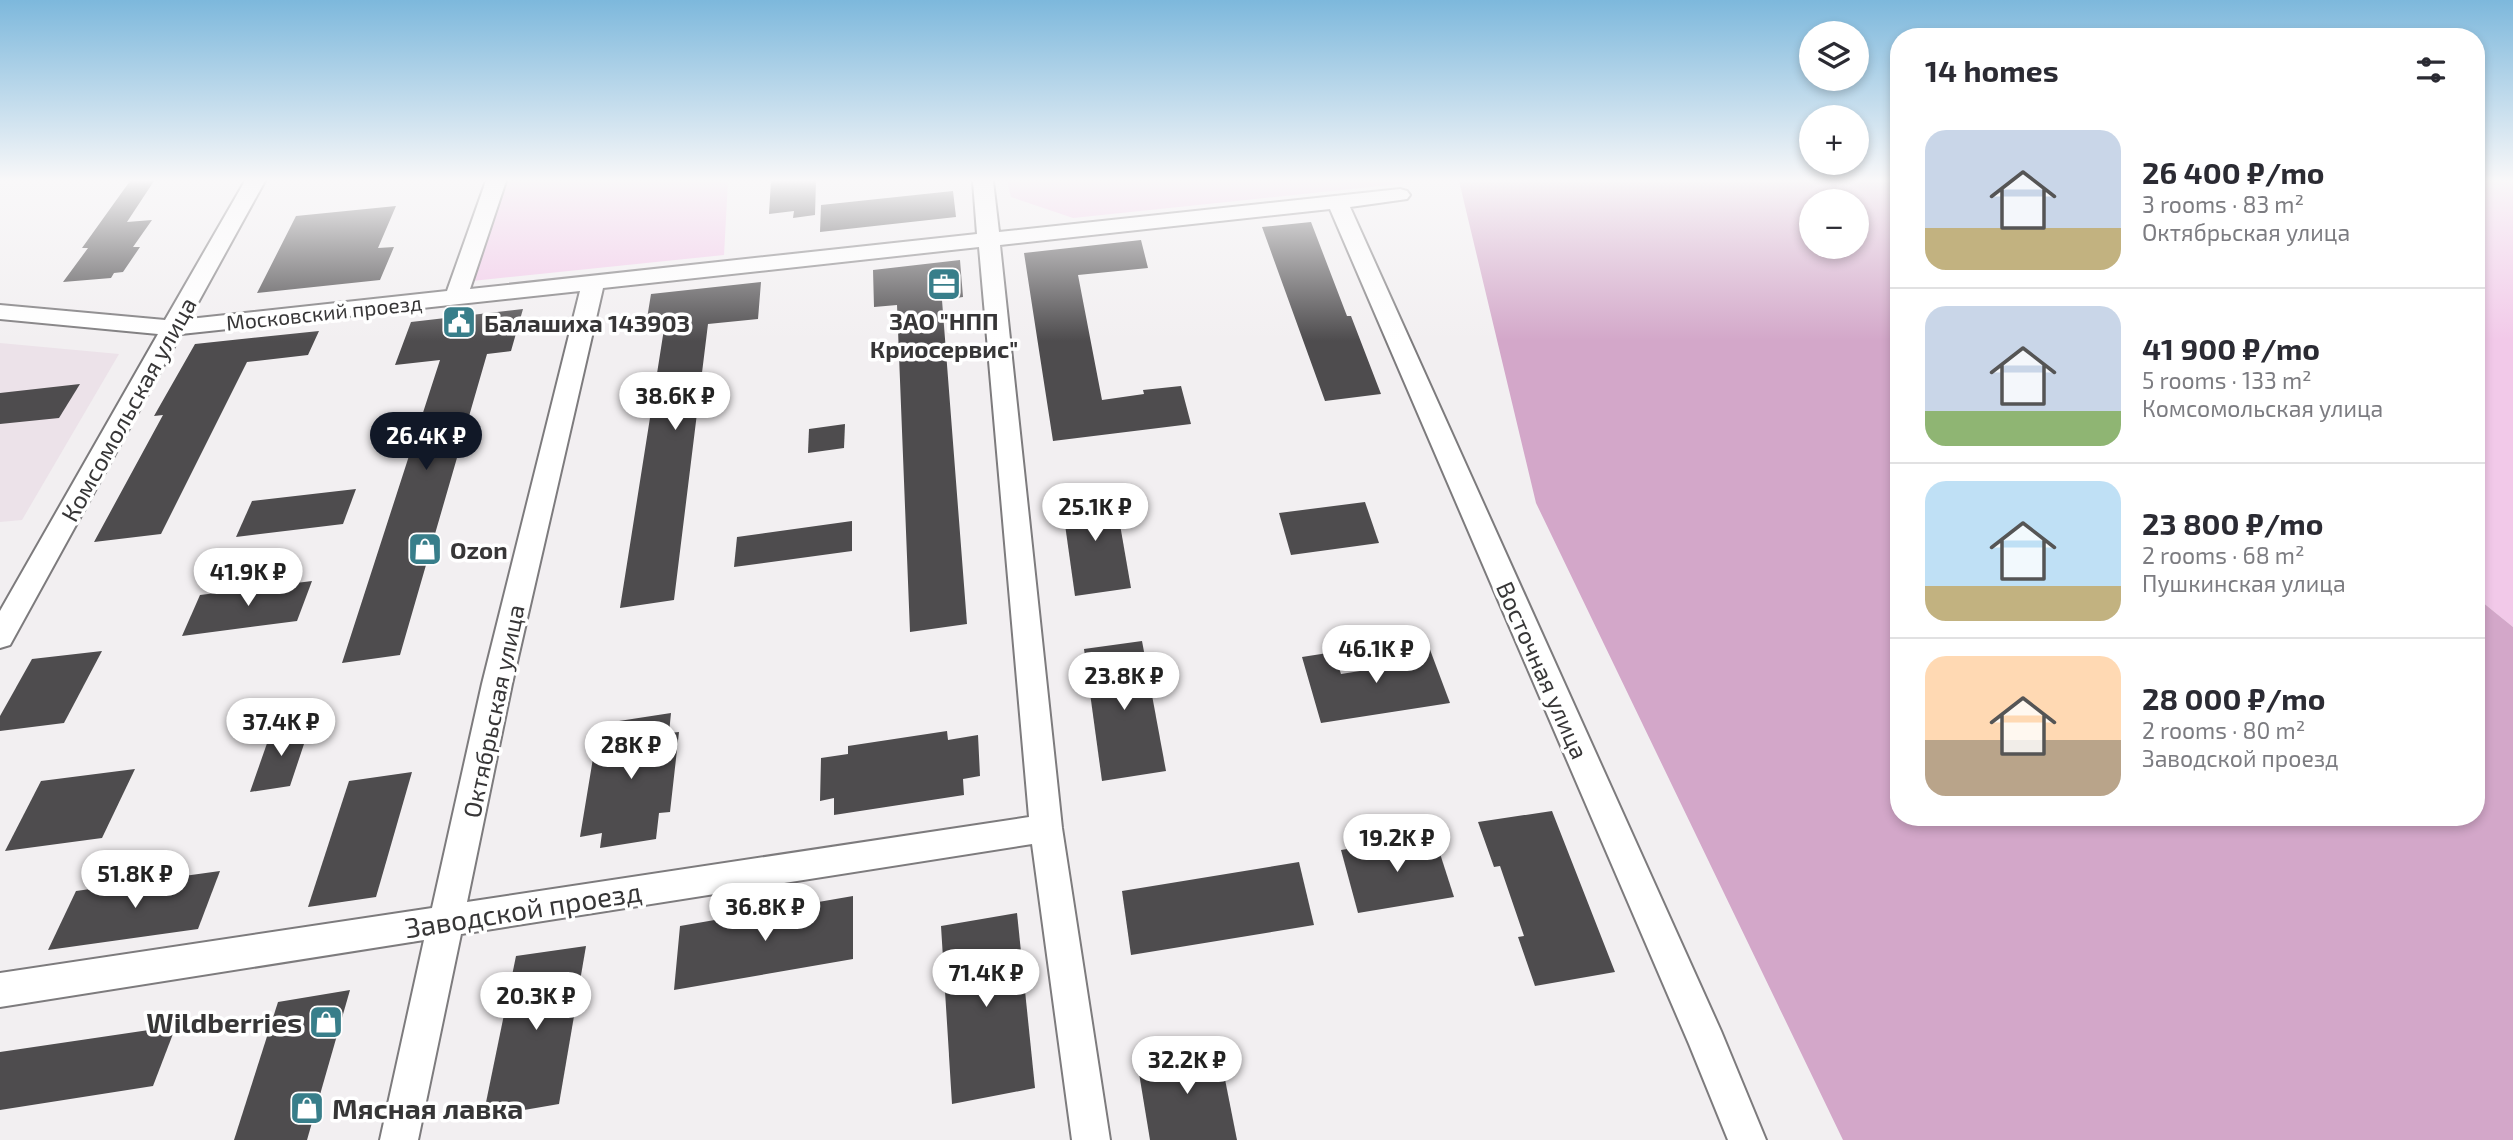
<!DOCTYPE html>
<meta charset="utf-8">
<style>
:root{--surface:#fff;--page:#f2f2f3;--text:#2b2b33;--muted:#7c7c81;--line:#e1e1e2;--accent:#111827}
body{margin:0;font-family:"Exo 2",sans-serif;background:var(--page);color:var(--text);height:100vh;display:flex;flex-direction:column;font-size:26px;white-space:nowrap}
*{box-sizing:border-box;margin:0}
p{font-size:23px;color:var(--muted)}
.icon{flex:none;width:38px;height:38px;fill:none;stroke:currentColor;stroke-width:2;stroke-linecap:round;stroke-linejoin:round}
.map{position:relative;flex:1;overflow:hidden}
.drawer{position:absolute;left:1890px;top:28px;width:595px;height:798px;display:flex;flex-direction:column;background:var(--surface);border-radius:28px;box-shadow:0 4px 10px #0003}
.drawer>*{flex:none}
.fabs{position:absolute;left:1799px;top:21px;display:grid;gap:14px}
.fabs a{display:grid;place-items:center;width:70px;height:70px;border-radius:50%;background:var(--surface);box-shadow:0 4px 10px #0003;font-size:35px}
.price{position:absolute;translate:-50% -60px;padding:0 16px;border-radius:24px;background:#fff;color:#222;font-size:23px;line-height:46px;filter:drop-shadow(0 2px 4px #0008)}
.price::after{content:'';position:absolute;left:50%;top:42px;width:21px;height:16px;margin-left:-10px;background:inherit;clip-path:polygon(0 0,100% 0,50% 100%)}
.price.active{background:var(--accent);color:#fff}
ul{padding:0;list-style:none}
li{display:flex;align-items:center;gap:21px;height:175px;padding:0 35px}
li+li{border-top:2px solid var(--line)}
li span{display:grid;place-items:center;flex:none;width:196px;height:140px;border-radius:21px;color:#555}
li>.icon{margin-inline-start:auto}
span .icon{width:84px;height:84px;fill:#fffc;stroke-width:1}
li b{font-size:30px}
h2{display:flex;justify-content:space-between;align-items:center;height:84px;padding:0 35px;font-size:30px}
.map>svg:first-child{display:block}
.built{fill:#ece2e9}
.green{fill:#f2c9e9}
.forest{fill:#d3a7c9;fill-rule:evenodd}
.building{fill:#4e4c4e}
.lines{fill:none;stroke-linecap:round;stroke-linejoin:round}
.minor-casing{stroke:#7d7b7d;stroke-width:4}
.minor{fill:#fff;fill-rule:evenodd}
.labels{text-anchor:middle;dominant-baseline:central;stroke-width:7;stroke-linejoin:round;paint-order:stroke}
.far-street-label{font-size:21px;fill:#373637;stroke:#fff}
.poi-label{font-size:24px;font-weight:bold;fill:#373637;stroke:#fff;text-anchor:start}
.street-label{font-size:24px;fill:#373637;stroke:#fff}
.near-street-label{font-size:28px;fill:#373637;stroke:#fff}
.near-poi-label{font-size:28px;font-weight:bold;fill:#373637;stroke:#fff;text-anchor:end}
</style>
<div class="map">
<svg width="2513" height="1140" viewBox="0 0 2513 1140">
<rect width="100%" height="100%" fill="#f2eff1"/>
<path class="built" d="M0 343 119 354 22 520 0 522Z"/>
<g class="green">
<path d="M728 181 724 255 472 281 505 182Z"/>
<path d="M1007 181H1427L1073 218 1011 197Z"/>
<path d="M2476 181H2513V627L2476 597Z"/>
</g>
<path class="forest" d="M1459 181H1899V817H2476V597L2513 627V1140H1843L1536 503ZM1811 201H1857V247H1811Z"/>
<g class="building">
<path d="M130 181H154L127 222 152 220 133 247H140L123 272 114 273 111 278 63 282 88 248H82Z"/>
<path d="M771 181H816L815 215 793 218 794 211 769 214Z"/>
<path d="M953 191 956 217 820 232 821 205Z"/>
<path d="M396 206 378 248 394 247 380 280 257 293 296 216Z"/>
<path d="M1311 222 1347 316H1351L1381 394 1325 401 1262 227Z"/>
<path d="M1141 240 1148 268 1078 275 1102 400 1144 394 1143 390 1181 386 1191 424 1053 441 1024 253Z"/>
<path d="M960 260 963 297 942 300 967 624 910 632 897 305 874 307 873 270Z"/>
<path d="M761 282 758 319 708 324 674 600 620 608 664 329 645 331 651 294Z"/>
<path d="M523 309 511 351 487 354 400 655 342 663 440 360 395 365 411 322Z"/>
<path d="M319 331 308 355 247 362 161 534 94 542 163 415 154 416 195 344Z"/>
<path d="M80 384 59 418 0 424V393Z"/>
<path d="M845 424 844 448 808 453 809 429Z"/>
<path d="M356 489 343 524 236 537 252 501Z"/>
<path d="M1114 490 1131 588 1075 596 1061 496Z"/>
<path d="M1365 502 1379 543 1291 555 1279 513Z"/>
<path d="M852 521V551L734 567 737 537Z"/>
<path d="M312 581 297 621 182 636 200 595Z"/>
<path d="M1426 639 1450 703 1321 723 1302 657 1334 652 1341 674 1404 664 1397 643Z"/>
<path d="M1142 641 1166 771 1102 781 1084 649Z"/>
<path d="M102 651 64 723 0 731V716L32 659Z"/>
<path d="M671 713 669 733 679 732 670 812 659 813 656 839 600 848 602 833 580 837 597 734 617 731 619 721Z"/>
<path d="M311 723 290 786 250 792 272 729Z"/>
<path d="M947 731 948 740 978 735 980 776 963 779 964 795 834 815V798L820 801 821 758 848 754V746Z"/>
<path d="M135 769 102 838 5 851 41 781Z"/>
<path d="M412 772 376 897 308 907 349 781Z"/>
<path d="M1552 811 1615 972 1535 986 1518 937 1524 936 1500 866 1494 867 1478 822Z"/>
<path d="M1434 835 1454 897 1358 913 1341 850Z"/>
<path d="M1299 862 1314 925 1131 955 1122 891Z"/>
<path d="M220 871 198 929 48 950 76 891Z"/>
<path d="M853 896V959L674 990 680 926Z"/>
<path d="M1017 913 1035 1088 952 1104 941 926Z"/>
<path d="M586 946 559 1104 483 1117 516 956Z"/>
<path d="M350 990 307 1140H234L278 1002Z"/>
<path d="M176 1026 153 1086 0 1110V1052Z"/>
<path d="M1218 1044 1237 1140H1150L1137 1061Z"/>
</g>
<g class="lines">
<g class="minor-casing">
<path id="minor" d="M245 181H265L189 319 447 291 486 181H506L470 289 977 234 973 181H993L999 232 1400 189 1407 191 1410 195 1407 199 1350 207 1721 1031 1766 1140H1728L1689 1044 1330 209 1000 245 1062 828 1110 1140H1072L1032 844 461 934 418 1140H380L424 940 0 1007V973L432 908 482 684 580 291 181 334 10 645 0 648V611L158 334 0 319V305L165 320ZM979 247 1029 817 467 902 512 684 603 288Z"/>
</g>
<use href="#minor" class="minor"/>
</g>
<linearGradient id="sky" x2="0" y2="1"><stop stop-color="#7db8dc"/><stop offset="0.53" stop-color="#f9f8f9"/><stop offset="1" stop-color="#f9f8f9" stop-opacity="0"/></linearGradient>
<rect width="2513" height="341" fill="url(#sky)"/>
<defs>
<g id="office-square" transform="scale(1.75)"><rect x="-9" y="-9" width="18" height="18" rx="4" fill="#387e8a" stroke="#fff"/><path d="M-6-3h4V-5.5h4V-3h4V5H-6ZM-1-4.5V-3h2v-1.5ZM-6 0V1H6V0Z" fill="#fff"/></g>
<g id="civic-square" transform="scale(1.75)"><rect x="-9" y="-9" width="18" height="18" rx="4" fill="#387e8a" stroke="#fff"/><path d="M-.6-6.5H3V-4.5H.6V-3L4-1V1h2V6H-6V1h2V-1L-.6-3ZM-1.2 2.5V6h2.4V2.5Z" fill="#fff"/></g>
<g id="shop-square" transform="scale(1.75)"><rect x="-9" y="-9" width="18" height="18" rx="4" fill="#387e8a" stroke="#fff"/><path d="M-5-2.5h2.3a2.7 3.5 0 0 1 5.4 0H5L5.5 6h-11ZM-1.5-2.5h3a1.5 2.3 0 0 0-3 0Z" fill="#fff"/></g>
</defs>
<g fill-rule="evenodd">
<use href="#office-square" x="944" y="284"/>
<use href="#civic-square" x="459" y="322"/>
<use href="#shop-square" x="425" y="549"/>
<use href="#shop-square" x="326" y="1022"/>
<use href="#shop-square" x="307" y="1108"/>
</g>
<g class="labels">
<g class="far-street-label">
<text transform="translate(324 312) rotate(-6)">Московский проезд</text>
</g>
<g class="poi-label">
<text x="944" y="320" text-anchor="middle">ЗАО "НПП<tspan x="944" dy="28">Криосервис"</tspan></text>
<text x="484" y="322">Балашиха 143903</text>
<text x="450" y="549">Ozon</text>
</g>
<g class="street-label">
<text transform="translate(128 409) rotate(-61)">Комсомольская улица</text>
<text transform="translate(1543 670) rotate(66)">Восточная улица</text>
<text transform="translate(493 711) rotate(-78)">Октябрьская улица</text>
</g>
<g class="near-street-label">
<text transform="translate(523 909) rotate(-9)">Заводской проезд</text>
</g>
<g class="near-poi-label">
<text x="302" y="1022">Wildberries</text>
<text x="332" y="1108" text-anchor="start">Мясная лавка</text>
</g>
</g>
</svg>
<div class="fabs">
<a><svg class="icon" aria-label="layers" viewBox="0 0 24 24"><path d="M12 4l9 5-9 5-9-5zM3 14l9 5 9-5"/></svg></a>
<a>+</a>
<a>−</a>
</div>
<b class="price" style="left:675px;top:432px">38.6K ₽</b>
<b class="price active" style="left:426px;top:472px">26.4K ₽</b>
<b class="price" style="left:1095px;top:543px">25.1K ₽</b>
<b class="price" style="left:248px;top:608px">41.9K ₽</b>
<b class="price" style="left:1376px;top:685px">46.1K ₽</b>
<b class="price" style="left:1124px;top:712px">23.8K ₽</b>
<b class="price" style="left:281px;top:758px">37.4K ₽</b>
<b class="price" style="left:631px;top:781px">28K ₽</b>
<b class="price" style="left:1397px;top:874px">19.2K ₽</b>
<b class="price" style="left:135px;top:910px">51.8K ₽</b>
<b class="price" style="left:765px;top:943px">36.8K ₽</b>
<b class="price" style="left:986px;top:1009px">71.4K ₽</b>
<b class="price" style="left:536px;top:1032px">20.3K ₽</b>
<b class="price" style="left:1187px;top:1096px">32.2K ₽</b>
<section class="drawer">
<h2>14 homes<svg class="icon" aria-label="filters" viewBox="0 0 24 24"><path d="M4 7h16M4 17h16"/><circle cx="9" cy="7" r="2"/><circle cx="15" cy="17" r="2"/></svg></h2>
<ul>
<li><span style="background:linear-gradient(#c9d6e8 70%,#c2b280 0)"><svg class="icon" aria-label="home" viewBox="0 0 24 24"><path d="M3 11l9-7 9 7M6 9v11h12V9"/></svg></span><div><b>26 400 ₽/mo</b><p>3 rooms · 83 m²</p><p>Октябрьская улица</p></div></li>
<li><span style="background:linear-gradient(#c9d6e8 75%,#8fb573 0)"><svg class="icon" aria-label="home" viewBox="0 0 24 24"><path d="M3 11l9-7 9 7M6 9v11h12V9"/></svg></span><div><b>41 900 ₽/mo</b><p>5 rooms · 133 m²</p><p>Комсомольская улица</p></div></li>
<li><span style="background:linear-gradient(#bfe0f5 75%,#c2b280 0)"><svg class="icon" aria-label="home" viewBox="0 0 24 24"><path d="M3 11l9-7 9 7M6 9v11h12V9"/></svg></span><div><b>23 800 ₽/mo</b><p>2 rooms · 68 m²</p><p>Пушкинская улица</p></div></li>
<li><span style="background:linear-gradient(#ffd9b3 60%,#b9a48a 0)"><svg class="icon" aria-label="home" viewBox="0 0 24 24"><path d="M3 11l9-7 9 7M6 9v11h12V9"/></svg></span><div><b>28 000 ₽/mo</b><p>2 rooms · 80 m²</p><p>Заводской проезд</p></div></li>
</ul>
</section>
</div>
